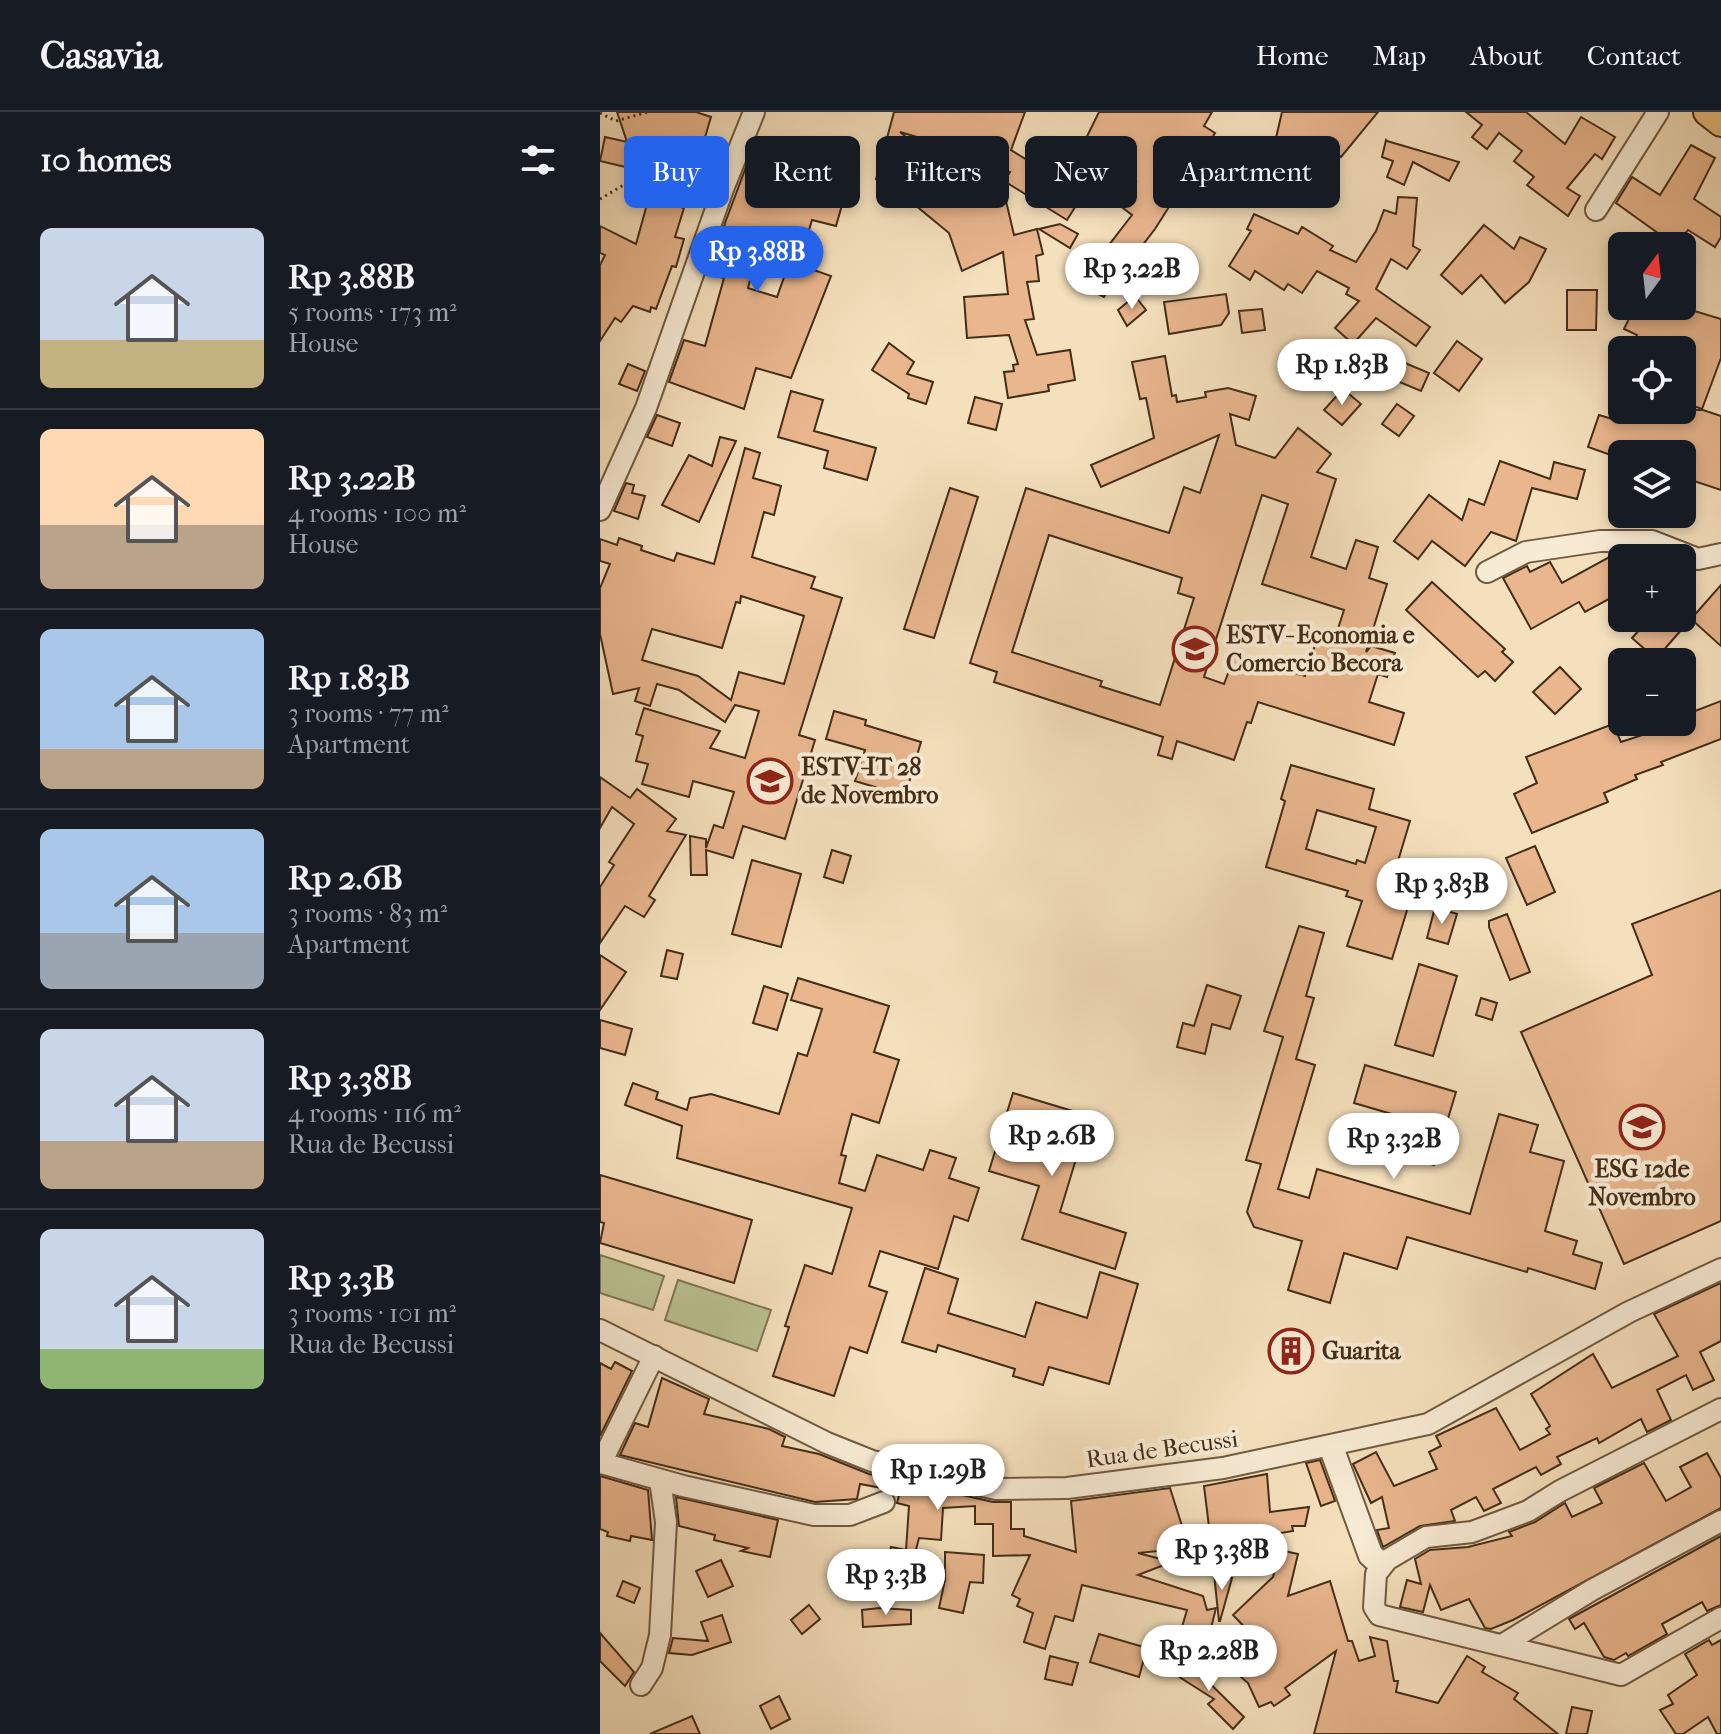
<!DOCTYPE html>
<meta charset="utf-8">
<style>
:root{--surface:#171b24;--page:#242831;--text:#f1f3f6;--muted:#9ea1a6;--line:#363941;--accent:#2563eb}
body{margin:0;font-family:"IM FELL French Canon",serif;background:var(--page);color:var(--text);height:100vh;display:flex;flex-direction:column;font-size:30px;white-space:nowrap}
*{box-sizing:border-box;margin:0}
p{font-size:26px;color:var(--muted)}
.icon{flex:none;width:44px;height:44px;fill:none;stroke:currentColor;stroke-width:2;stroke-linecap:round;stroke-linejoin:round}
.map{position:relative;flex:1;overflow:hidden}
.sheet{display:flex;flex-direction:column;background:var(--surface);width:600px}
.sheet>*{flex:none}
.banner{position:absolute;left:24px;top:24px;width:760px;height:72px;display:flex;gap:16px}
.needle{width:52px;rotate:15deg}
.controls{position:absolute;left:1008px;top:120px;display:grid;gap:16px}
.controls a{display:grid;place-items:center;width:88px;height:88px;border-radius:12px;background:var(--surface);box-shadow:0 4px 12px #0003;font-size:40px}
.price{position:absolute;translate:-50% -68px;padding:0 18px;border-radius:28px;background:#fff;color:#222;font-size:26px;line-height:52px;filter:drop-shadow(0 2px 4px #0008)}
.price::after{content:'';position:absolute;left:50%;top:48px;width:24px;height:18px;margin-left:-12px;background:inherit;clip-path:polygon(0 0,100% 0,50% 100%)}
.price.active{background:var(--accent);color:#fff}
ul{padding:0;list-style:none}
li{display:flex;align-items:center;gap:24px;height:200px;padding:0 40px}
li+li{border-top:2px solid var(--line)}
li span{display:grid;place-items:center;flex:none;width:224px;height:160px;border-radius:12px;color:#555}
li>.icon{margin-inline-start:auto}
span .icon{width:96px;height:96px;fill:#fffc;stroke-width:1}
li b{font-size:34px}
h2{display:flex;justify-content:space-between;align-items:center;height:96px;padding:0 40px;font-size:34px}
.tag{padding:0 28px;border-radius:12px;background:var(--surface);box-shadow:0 4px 12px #0003;font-size:28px;line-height:72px}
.tag.active{background:var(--accent);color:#fff}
header{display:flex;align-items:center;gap:48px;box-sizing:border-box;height:112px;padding:0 40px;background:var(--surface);border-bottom:2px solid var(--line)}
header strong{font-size:38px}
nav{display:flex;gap:44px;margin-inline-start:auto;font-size:28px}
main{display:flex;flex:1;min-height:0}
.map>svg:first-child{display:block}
.green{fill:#bbc292;stroke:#807854;stroke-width:2}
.building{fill:#e9b68e;stroke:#442d17;stroke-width:2;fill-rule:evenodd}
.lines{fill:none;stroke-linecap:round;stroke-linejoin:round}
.minor-casing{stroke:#705a40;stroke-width:24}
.major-casing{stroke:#442d17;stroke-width:30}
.path{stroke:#442d17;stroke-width:3;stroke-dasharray:2 4;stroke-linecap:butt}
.minor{stroke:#f8ebd4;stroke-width:20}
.major{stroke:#eac07e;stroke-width:26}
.labels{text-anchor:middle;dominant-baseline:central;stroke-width:8;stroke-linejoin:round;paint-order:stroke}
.poi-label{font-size:24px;font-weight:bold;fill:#442d17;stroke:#f8ebd4;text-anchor:start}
.street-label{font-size:24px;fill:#442d17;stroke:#f8ebd4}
</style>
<header>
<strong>Casavia</strong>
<nav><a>Home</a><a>Map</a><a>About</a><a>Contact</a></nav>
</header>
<main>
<section class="sheet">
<h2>10 homes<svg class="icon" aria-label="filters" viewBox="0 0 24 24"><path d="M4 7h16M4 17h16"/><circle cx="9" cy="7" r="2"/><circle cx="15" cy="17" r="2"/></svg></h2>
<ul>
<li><span style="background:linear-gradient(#c9d6e8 70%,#c2b280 0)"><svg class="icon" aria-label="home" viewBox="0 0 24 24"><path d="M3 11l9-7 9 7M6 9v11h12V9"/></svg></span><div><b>Rp 3.88B</b><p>5 rooms · 173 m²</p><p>House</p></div></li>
<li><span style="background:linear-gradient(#ffd9b3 60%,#b9a48a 0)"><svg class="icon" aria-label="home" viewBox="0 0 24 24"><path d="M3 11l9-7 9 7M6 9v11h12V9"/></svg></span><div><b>Rp 3.22B</b><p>4 rooms · 100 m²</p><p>House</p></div></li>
<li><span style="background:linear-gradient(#a9c7e8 75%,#b9a48a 0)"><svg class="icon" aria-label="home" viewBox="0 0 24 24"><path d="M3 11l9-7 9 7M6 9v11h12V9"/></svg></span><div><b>Rp 1.83B</b><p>3 rooms · 77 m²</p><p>Apartment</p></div></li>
<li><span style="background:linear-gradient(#a9c7e8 65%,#9aa5b1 0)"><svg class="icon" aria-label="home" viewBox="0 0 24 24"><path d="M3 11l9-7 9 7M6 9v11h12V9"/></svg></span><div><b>Rp 2.6B</b><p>3 rooms · 83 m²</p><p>Apartment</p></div></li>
<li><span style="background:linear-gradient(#c9d6e8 70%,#b9a48a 0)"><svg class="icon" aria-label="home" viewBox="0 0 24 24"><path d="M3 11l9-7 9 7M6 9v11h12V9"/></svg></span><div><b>Rp 3.38B</b><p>4 rooms · 116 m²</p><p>Rua de Becussi</p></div></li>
<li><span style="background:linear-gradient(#c9d6e8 75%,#8fb573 0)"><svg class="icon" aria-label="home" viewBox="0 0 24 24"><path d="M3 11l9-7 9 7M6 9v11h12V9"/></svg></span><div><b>Rp 3.3B</b><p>3 rooms · 101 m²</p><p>Rua de Becussi</p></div></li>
</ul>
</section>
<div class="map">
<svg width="1121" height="1622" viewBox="0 0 1121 1622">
<rect width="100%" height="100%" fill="#f5e0bd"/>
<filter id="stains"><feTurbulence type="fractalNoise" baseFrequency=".0025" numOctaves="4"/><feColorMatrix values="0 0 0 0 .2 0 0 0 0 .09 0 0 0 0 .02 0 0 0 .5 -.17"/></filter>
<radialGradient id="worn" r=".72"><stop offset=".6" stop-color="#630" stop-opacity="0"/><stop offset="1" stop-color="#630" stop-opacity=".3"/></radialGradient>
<g class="green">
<path d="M0 1143 64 1164 53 1198 0 1181Z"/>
<path d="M78 1168 171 1198 157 1239 65 1208Z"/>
</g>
<g class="building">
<path d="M17 0H96L111 5 93 66 36 50 34 57 0 49 5 25 27 30Z"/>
<path d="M294 0H425L411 38 464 71 499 0H612L604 14 615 21 600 46 555 117 525 156 521 153 504 185 482 174 492 155 532 103 519 93 536 70 504 54 498 67 494 65 467 108 404 69 410 60 376 47 378 43 300 20 326 41 320 63 350 87 363 71 390 92 402 72 414 123 437 117 443 142 436 144 439 169 427 170 434 207 425 208 437 243 470 238 475 268 448 273 449 279 408 286 404 260 414 259 413 253 418 252 409 223 367 226 364 185 408 182 403 140 362 159 349 121 303 83 308 77 276 67Z"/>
<path d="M682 0H778L741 45 728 34 723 55 672 43Z"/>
<path d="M866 0H926L965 32 981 5 1015 25 1002 47 995 42 967 76 980 84 968 104 927 73 934 65 914 49 922 39 899 21 887 37 872 25 882 13Z"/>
<path d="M786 28 787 29 859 50 849 69 813 50 804 73 787 65 793 49 782 45Z"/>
<path d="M1091 33 1115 46 1094 87 1121 105V125L1115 135 1088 118 1076 134 1016 91 1032 65 1060 83Z"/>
<path d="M152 39 159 41 152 63 189 75 188 79 242 93 236 114 212 108 204 135 162 122 148 176 177 185 192 143 211 149 208 156 231 164 191 266 156 256 144 297 69 270 84 228 105 234 124 166 112 163 125 111Z"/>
<path d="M49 85 84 96 75 125 84 127 76 155 72 154 56 197 51 195 50 200 33 194 21 210 15 206 0 229V153L5 143 0 141V114L36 132Z"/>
<path d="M798 85 817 86 813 134 820 138 807 157 791 147 776 177 830 215 816 234 776 206 753 232 735 216 759 189 746 182 749 176 717 159 702 181 688 172 684 178 655 159 650 168 629 154 651 119 647 117 654 102 698 122 702 115 733 134 730 138 756 150 776 119 784 98 796 102Z"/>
<path d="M460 112 478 122 470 136 439 117Z"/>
<path d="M884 113 914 137 920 125 946 137 929 170 905 191 881 163 862 182 841 163Z"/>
<path d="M967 178H997L996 218H967Z"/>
<path d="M626 182 629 201 621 213 569 222 564 190Z"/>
<path d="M535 184 546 198 527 214 518 198Z"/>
<path d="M1035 194H1078L1121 207V246L1102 297 1082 290V238H1031L1037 223 1024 217Z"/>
<path d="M662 197 665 218 642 221 639 199Z"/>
<path d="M857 229 882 247 859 279 834 261Z"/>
<path d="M289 231 314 250 307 262 333 270 326 292 308 286 309 282 272 258Z"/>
<path d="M715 241 729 256 708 275 694 260Z"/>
<path d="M565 244 572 284 576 283 577 290 606 285 605 280 628 276 656 284 649 308 630 302 636 333 675 346 698 316 731 342 717 360 736 367 711 445 746 457 756 428 778 435 769 466 787 472 766 540 771 534 795 541 787 565 778 562 769 590 804 601 794 633 658 590 651 611 647 610 634 648 577 629 572 647 558 643 563 625 394 570 397 560 370 551 426 376 569 421 584 375 600 381 619 323 501 375 491 353 554 326 546 286 540 287 532 250ZM662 383 688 392 662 472 744 498 733 532 717 527 705 564 635 543 624 572 604 565ZM449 423 582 466 578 481 594 486 560 593 500 574 502 569 412 540Z"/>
<path d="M805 251 829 261 821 279 797 269Z"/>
<path d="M28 252 45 259 37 279 19 272Z"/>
<path d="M743 277 761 292 742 313 724 298Z"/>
<path d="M191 279 223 288 214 319 276 336 267 368 224 356 228 339 178 325Z"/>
<path d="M375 285 402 292 396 318 368 311Z"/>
<path d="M797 292 814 304 799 324 782 312Z"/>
<path d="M1023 298H1103L1121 304V378L1082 365V342H1022V347L988 335 999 303 1019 309Z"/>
<path d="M57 303 80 311 72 334 47 325Z"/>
<path d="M120 325 136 329 99 410 62 393 89 343 112 354Z"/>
<path d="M145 336 160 341 153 366 181 374 174 403 164 400 152 445 215 465 211 476 242 486 199 623 215 628 185 727 143 714 133 746 106 738 107 763H91L90 724 106 727V736L114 713 123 716 134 680 93 669 89 685 42 672 48 652 36 649 43 624 36 622 44 596 120 619 110 636 145 646 159 599 135 593 125 610 79 578 57 572 50 594 35 589 39 576 13 582 0 522V476L10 452 0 449V427L17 433 19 426 42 434 41 438 74 449 77 441 114 452ZM141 484 204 504 184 572 139 560 131 588 98 564 42 548 52 517 122 536 136 490 140 491Z"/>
<path d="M900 349 950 367 954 350 985 358 977 387 932 376 916 429 891 420 865 454 832 429 818 447 794 429 829 383 862 408 869 387 884 393Z"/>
<path d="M26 371 34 373 32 381 45 384 38 407 14 399Z"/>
<path d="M350 376 378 385 334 526 304 517Z"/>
<path d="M1013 443 1022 459V480L985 500 979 490 931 517 903 466 927 454 930 460 950 450 962 471Z"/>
<path d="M832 470 905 537 902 540 913 550 895 569 885 559 878 565 806 498Z"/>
<path d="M1121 473V534L1091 507Z"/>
<path d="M1050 506H1069L1082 517 1056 547 1032 526Z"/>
<path d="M960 555 981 577 955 602 933 580Z"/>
<path d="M1121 589V627L1061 650 1063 653 1035 663 1037 667 1004 681 1008 690 932 721 914 682 937 671 926 645 1013 612 1021 630 1082 610V604Z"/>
<path d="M234 599 266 608 265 613 321 630 305 684 255 669 265 638 226 627Z"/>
<path d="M691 653 774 677 769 697 810 709 795 759 817 766 792 847 747 834 762 789 746 784 748 779 666 755 685 689 681 687ZM717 698 776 715 765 751 757 748 756 752 706 737Z"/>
<path d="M0 665 30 686 37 677 76 707 67 719 86 723 49 784 55 788 44 805 25 794 0 831V775L14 753 9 750 34 712 12 695 0 716Z"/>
<path d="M935 734 955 780 927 793 906 746Z"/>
<path d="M232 738 251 744 243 771 224 765Z"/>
<path d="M152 748 201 762 181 835 132 822Z"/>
<path d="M1121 778V1109L1024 1152 921 920 1052 863 1032 812Z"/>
<path d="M835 795 857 802 848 832 827 826Z"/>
<path d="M907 802 930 860 910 868 889 815V809Z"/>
<path d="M699 814 724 821 706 884 714 886 696 947 715 953 678 1077 709 1086 717 1057 870 1102 899 1002 938 1013 930 1040 964 1049 945 1119 977 1129 973 1142 1002 1151 995 1177 928 1156 927 1160 807 1125 797 1157 744 1141 730 1191 688 1178 702 1129 654 1115 647 1100 661 1052 646 1048 683 925 664 919Z"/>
<path d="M67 838 83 842 77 867 61 864Z"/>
<path d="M0 843 26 860 0 898Z"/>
<path d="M819 852 857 864 833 944 795 933Z"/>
<path d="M198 866 289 894 274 940 299 948 279 1011 252 1002 241 1043 246 1044 239 1071 265 1079 277 1043 323 1058 330 1038 356 1046 349 1066 379 1076 368 1109 354 1104 338 1157 280 1139 269 1174 287 1180 267 1241 250 1235 234 1284 173 1264 189 1215 185 1214 205 1153 232 1162 252 1096 77 1046 82 1014 25 993 33 971 58 980 56 987 87 998 90 986 111 982 179 1002 198 941 207 944 222 897 191 888Z"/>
<path d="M607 873 641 884 630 917 612 912 605 942 577 935 583 911 594 914Z"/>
<path d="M164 874 188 882 177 918 153 911Z"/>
<path d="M881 886 897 891 892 908 876 903Z"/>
<path d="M0 908 32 917 25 943 0 936Z"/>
<path d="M765 953 856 980 834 1053 792 1040 802 1005 754 991Z"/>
<path d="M413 981 489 1004 460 1100 526 1121 515 1157 422 1127 439 1074 389 1059Z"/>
<path d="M0 1063 152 1108 134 1171 0 1131 4 1111 0 1110Z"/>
<path d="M325 1156 358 1167 348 1201 425 1225 436 1190 487 1206 500 1160 538 1172 509 1272 449 1255 443 1273 413 1264 415 1257 338 1233 336 1240 302 1230Z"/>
<path d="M1121 1171V1229L1100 1240 1114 1268 1093 1278 1086 1263 1057 1278 1071 1308 1047 1320 1041 1307 999 1331 997 1326 957 1345 961 1352 941 1363 936 1355 893 1377 901 1391 884 1399 876 1385 851 1398 855 1409 820 1414 783 1435 777 1418 789 1416 782 1385 771 1391 753 1352 776 1340 794 1374 837 1357 829 1340 841 1334 836 1324 896 1296 920 1338 950 1322 946 1317 950 1314 931 1282 993 1242 1012 1276 1078 1244 1054 1202Z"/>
<path d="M15 1250 32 1259 0 1324V1251L11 1257Z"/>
<path d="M62 1266 109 1287 104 1302 169 1317 185 1325 182 1334 219 1342 269 1362 393 1390H411V1417H424V1424L476 1440 471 1389 570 1376 589 1436 538 1441 572 1450 538 1463 603 1484 607 1498 616 1496 608 1528 593 1524 582 1515 587 1498 482 1473 473 1509 455 1504 445 1537 424 1530 433 1501 417 1494 420 1487 412 1483 430 1443 393 1444V1412H375V1394L343 1396 341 1428 319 1426 309 1465 285 1459 291 1435 306 1438 309 1394 297 1391 299 1383 287 1377 260 1372 257 1387 215 1390 20 1343 35 1311 48 1315Z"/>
<path d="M1107 1341 1121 1366V1396L913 1508 891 1517 885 1516 869 1487 841 1498 830 1473 823 1500 800 1495 807 1468 821 1472 815 1447 830 1438 868 1435 912 1424 909 1420 935 1410 965 1391 972 1405 1002 1391 994 1376 1044 1351 1066 1389 1091 1375 1080 1355Z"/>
<path d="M720 1348 735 1389 721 1394 706 1351Z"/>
<path d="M667 1362 670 1400 709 1395 705 1414H692L693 1419 668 1423 667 1416 636 1421V1427L611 1431 604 1374Z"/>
<path d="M0 1364 48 1378 52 1428 31 1424 30 1429 7 1424 8 1420 0 1417Z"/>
<path d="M76 1385 178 1408 170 1445 141 1439 148 1436 114 1428 115 1423 79 1414Z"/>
<path d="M1121 1424V1493L1107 1499 1102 1490 1062 1512 1067 1522 1028 1544 1026 1541 1014 1548 1004 1545 984 1511 975 1517 969 1507Z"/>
<path d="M680 1438 698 1442 688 1484 730 1469 748 1529H752L759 1549 775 1544 770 1525 787 1529 794 1569H798L796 1580 838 1591 867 1544 885 1555 882 1560 918 1581 914 1587 958 1622H714L736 1539 685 1576 690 1583 674 1594 671 1590 659 1595 648 1571 628 1554 654 1525 633 1503 673 1465Z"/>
<path d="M345 1440 384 1443 383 1471 370 1470 363 1501 339 1496 345 1468Z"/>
<path d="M121 1448 133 1474 108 1485 96 1459Z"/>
<path d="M614 1462 632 1466 620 1509H619Z"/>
<path d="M23 1469 40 1476 34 1491 17 1484Z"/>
<path d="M209 1493 220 1507 202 1522 191 1508Z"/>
<path d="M280 1496 311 1498V1512L263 1515 262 1498Z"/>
<path d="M122 1503 131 1530 92 1543 69 1541 73 1526 108 1529 101 1510Z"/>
<path d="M0 1521 34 1560 25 1574 0 1549Z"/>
<path d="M499 1522 547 1536 539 1565 490 1550Z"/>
<path d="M1109 1528 1112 1533 1121 1528V1622H1117L1108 1605 1083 1622H1076L1060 1598 1073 1592 1068 1583 1097 1563 1085 1542Z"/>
<path d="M450 1544 478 1551 472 1573 445 1567Z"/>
<path d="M583 1545 644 1605 633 1617 608 1592 614 1587 573 1561Z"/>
<path d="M179 1584 190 1607 171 1617 160 1594Z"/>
<path d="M972 1595 992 1599 987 1622H966Z"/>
<path d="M92 1604 100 1622H50Z"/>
</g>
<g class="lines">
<g class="minor-casing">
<g id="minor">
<path d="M996 98 1058 0"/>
<path d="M0 398 46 296 123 77 154 0"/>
<path d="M887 460 926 440 1000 429H1052L1098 447 1121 442"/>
<path d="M0 1218 227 1331 272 1349 396 1377 467 1376 623 1356 828 1312 1029 1200 1121 1157"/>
<path d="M54 1244 1 1351 83 1374 214 1403H250L284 1390"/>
<path d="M1121 1297 960 1379 928 1399 872 1420 826 1425 787 1448 776 1462 774 1495 779 1503 1021 1563 1121 1506"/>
<path d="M781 1455 769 1444 730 1337 733 1335 772 1442 783 1452"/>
<path d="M902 1533 992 1478 1121 1409"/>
<path d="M41 1573 52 1556 60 1523 66 1410 60 1368"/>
</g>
</g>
<g class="major-casing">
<path id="major" d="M1107 0 1121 11"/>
</g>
<g class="path">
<path d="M0 1 16 9 48 0"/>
<path d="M0 87 27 71 100 85"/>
</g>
<use href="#minor" class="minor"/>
<use href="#major" class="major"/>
</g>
<defs>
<g id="school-ring" transform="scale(2.3)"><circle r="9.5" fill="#f8ebd4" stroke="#8f2418" stroke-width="1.5"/><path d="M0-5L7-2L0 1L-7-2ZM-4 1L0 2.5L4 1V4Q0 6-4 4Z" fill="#8f2418"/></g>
<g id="building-ring" transform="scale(2.3)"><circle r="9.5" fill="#f8ebd4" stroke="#8f2418" stroke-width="1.5"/><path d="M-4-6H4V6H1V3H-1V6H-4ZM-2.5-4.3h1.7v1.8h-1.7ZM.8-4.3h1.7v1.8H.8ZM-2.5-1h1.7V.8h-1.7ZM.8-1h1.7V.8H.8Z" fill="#8f2418"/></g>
</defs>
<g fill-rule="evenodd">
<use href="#school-ring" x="595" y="537"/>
<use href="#school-ring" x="170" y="669"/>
<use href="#school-ring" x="1042" y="1015"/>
<use href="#building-ring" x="691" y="1239"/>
</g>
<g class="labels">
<g class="poi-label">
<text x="626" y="523">ESTV- Economia e<tspan x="626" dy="28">Comercio Becora</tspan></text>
<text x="201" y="655">ESTV-IT 28<tspan x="201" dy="28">de Novembro</tspan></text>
<text x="1042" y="1057" text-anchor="middle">ESG 12de<tspan x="1042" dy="28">Novembro</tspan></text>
<text x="722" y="1239">Guarita</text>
</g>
<g class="street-label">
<text transform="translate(562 1337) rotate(-8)">Rua de Becussi</text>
</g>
</g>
<rect width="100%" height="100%" filter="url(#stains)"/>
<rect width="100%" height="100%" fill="url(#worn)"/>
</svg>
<div class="controls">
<a><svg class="needle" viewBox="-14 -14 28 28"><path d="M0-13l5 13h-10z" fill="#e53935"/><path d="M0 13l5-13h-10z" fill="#9ea1a6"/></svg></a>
<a><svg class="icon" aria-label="locate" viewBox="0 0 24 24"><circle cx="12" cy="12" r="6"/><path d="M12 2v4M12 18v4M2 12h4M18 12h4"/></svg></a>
<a><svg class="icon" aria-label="layers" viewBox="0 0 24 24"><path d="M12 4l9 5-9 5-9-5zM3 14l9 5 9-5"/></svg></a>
<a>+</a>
<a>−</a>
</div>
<b class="price active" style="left:157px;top:182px">Rp 3.88B</b>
<b class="price" style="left:532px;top:199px">Rp 3.22B</b>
<b class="price" style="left:742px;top:295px">Rp 1.83B</b>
<b class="price" style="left:842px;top:814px">Rp 3.83B</b>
<b class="price" style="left:452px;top:1066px">Rp 2.6B</b>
<b class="price" style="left:794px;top:1069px">Rp 3.32B</b>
<b class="price" style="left:338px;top:1400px">Rp 1.29B</b>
<b class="price" style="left:622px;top:1480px">Rp 3.38B</b>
<b class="price" style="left:286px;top:1505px">Rp 3.3B</b>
<b class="price" style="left:609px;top:1581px">Rp 2.28B</b>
<div class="banner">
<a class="tag active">Buy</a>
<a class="tag">Rent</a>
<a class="tag">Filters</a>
<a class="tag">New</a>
<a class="tag">Apartment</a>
</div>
</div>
</main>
